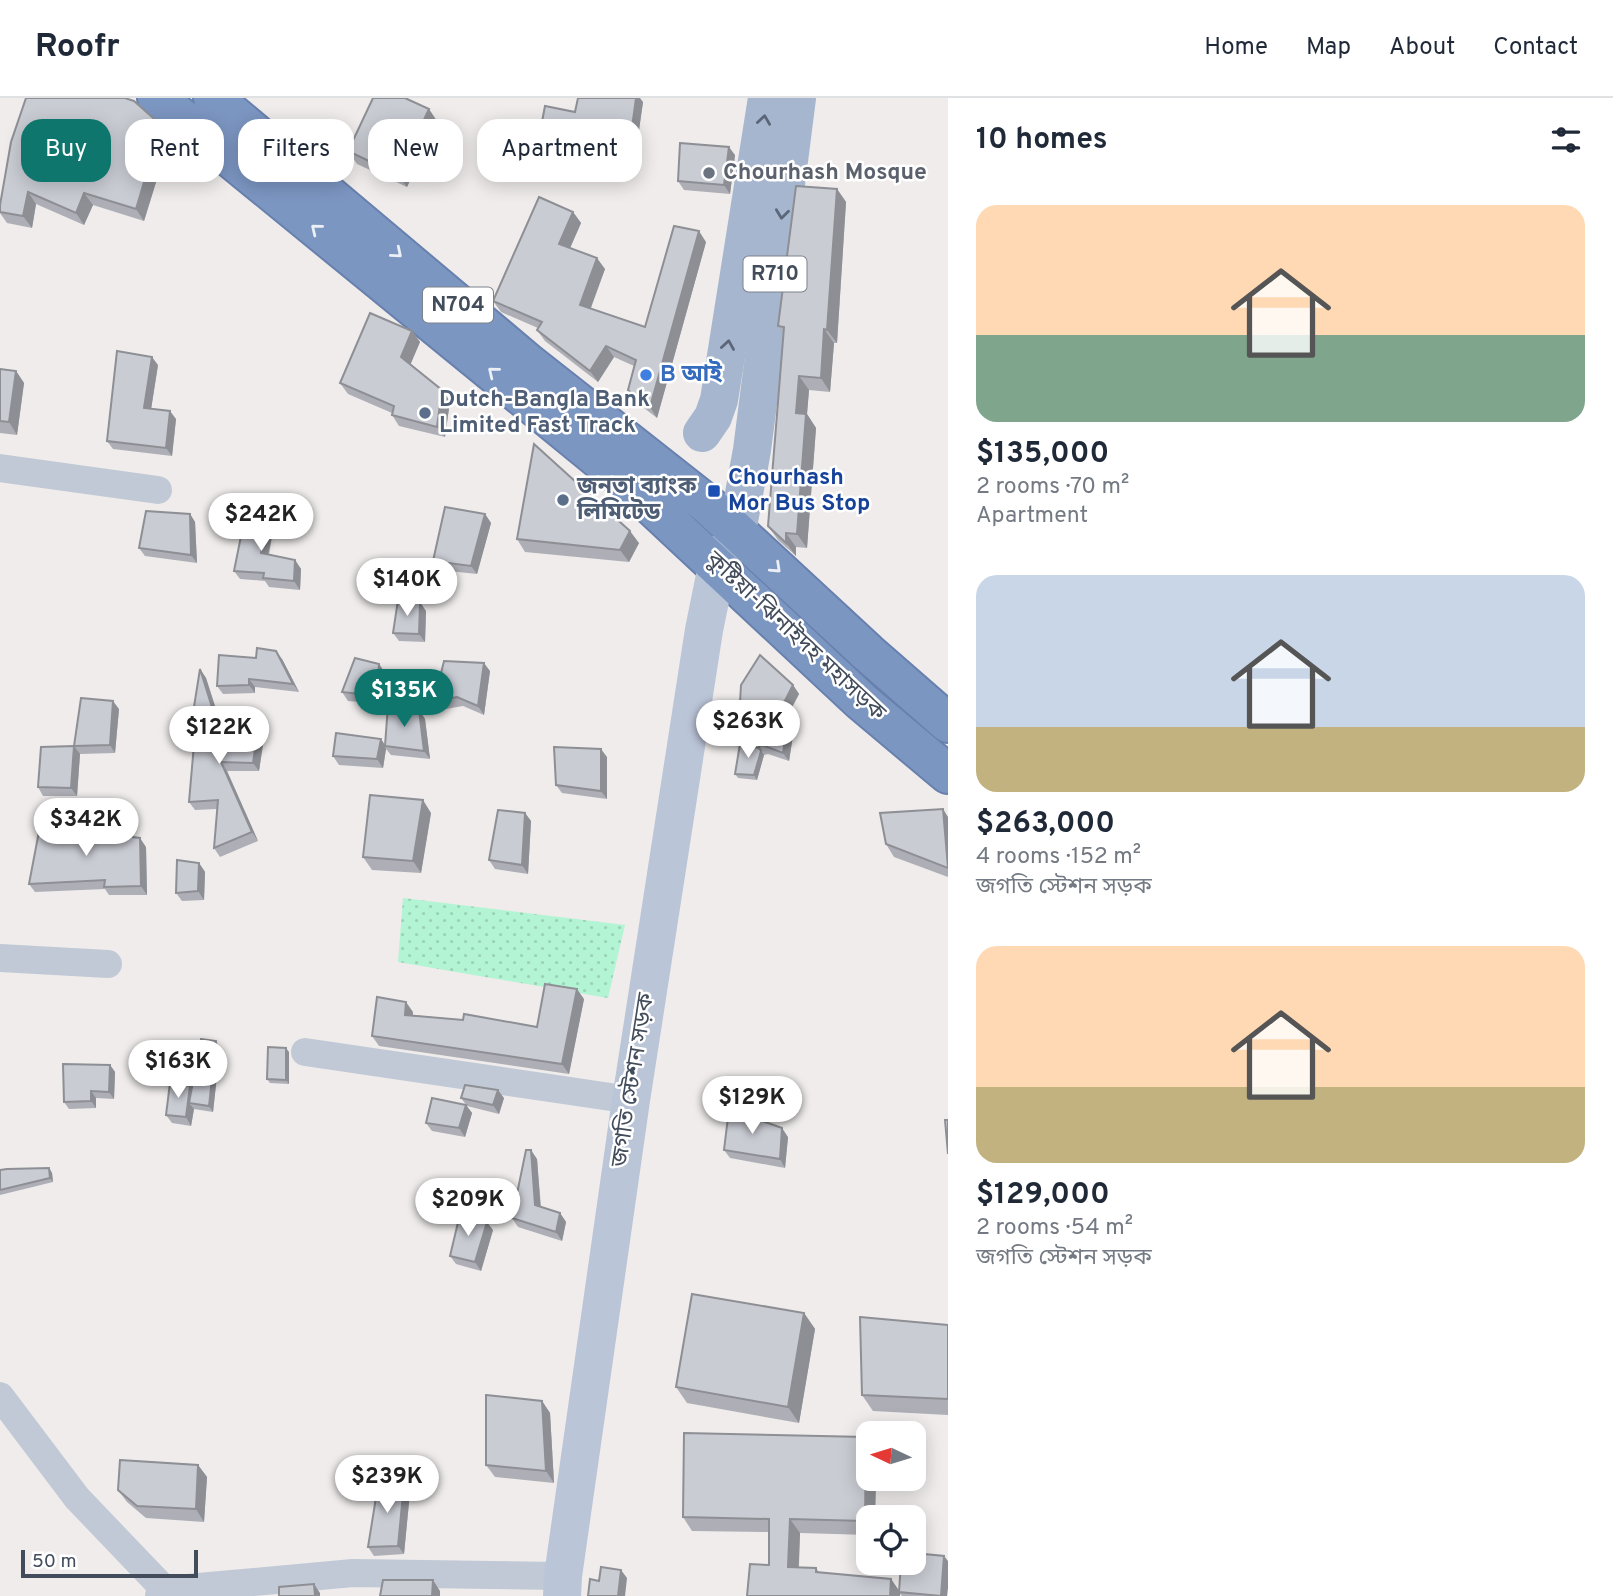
<!DOCTYPE html>
<meta charset="utf-8">
<style>
:root{--surface:#fff;--page:#f6f6f7;--text:#1f2937;--muted:#747a83;--line:#e0e1e3;--accent:#0f766e}
body{margin:0;font-family:Overpass,"Noto Sans Bengali",sans-serif;background:var(--page);color:var(--text);height:100vh;display:flex;flex-direction:column;font-size:26px;white-space:nowrap}
*{box-sizing:border-box;margin:0}
p{font-size:23px;color:var(--muted)}
.icon{flex:none;width:38px;height:38px;fill:none;stroke:currentColor;stroke-width:2;stroke-linecap:round;stroke-linejoin:round}
.map{position:relative;flex:1;overflow:hidden}
.details{display:flex;flex-direction:column;background:var(--surface);width:665px}
.details>*{flex:none}
.hud{position:absolute;left:21px;top:21px;width:665px;height:63px;display:flex;gap:14px}
.needle{width:46px;rotate:274deg}
.tools{position:absolute;left:856px;top:1323px;display:grid;gap:14px}
.tools a{display:grid;place-items:center;width:70px;height:70px;border-radius:14px;background:var(--surface);box-shadow:0 4px 18px #0003;font-size:35px}
.scale{position:absolute;left:21px;bottom:18px;width:177px;box-sizing:border-box;padding-left:7px;border:4px solid #424c5b;border-top:0;font-size:19px;line-height:24px;white-space:nowrap;color:#424c5b;-webkit-text-stroke:5px #fff;paint-order:stroke}
.price{position:absolute;translate:-50% -60px;padding:0 16px;border-radius:24px;background:#fff;color:#222;font-size:23px;line-height:46px;filter:drop-shadow(0 2px 4px #0008)}
.price::after{content:'';position:absolute;left:50%;top:42px;width:21px;height:16px;margin-left:-10px;background:inherit;clip-path:polygon(0 0,100% 0,50% 100%)}
.price.on{background:var(--accent);color:#fff}
ul{padding:0;list-style:none}
li{display:grid;align-content:center;gap:14px;height:371px;padding:0 28px}
li span{display:grid;place-items:center;height:217px;border-radius:21px;color:#555}
li>.icon{margin-inline-start:auto}
span .icon{width:126px;height:126px;fill:#fffc;stroke-width:1}
li b{font-size:30px}
h2{display:flex;justify-content:space-between;align-items:center;height:84px;padding:0 28px;font-size:30px}
.pill{padding:0 24px;border-radius:21px;background:var(--surface);box-shadow:0 4px 18px #0003;font-size:24px;line-height:63px}
.pill.on{background:var(--accent);color:#fff}
header{display:flex;align-items:center;gap:42px;box-sizing:border-box;height:98px;padding:0 35px;background:var(--surface);border-bottom:2px solid var(--line)}
header strong{font-size:33px}
nav{display:flex;gap:38px;margin-inline-start:auto;font-size:24px}
main{display:flex;flex:1;min-height:0}
.map>svg:first-child{display:block}
.green{fill:url(#green-dots)}
.lines{fill:none;stroke-linecap:round;stroke-linejoin:round}
.highway-casing{stroke:#6880ad;stroke-width:42}
.street{stroke:#c0c9d5;stroke-width:28}
.secondary{stroke:#bbc5d8;stroke-width:38}
.primary{stroke:#a7b6cf;stroke-width:38}
.highway{stroke:#7c96c2;stroke-width:38}
.wall{fill:#aeafb6}
.shaded-wall{fill:#8d8f94}
.building{fill:#caccd4;stroke:#8d8f94;stroke-width:2}
.oneway{stroke:#5b6678}
.oneway2{stroke:#ebeff6}
.worship-dot{fill:#6b7280;stroke:#fff;stroke-width:2.5}
.shop-dot{fill:#3f7fe0;stroke:#fff;stroke-width:2.5}
.service-dot{fill:#5c6f8a;stroke:#fff;stroke-width:2.5}
.transit-dot{fill:#1a4fb4;stroke:#fff;stroke-width:2.5}
.labels{text-anchor:middle;dominant-baseline:central;stroke-width:5;stroke-linejoin:round;paint-order:stroke}
.shield{fill:#fff;stroke:#7b828c;stroke-width:2}
.shield-label{font-size:21px;font-weight:bold;fill:#424c5b}
.worship-label{font-size:23px;font-weight:bold;fill:#5b616d;stroke:#fff;text-anchor:start}
.shop-label{font-size:23px;font-weight:bold;fill:#366cbe;stroke:#fff;text-anchor:start}
.service-label{font-size:23px;font-weight:bold;fill:#4e5e75;stroke:#fff;text-anchor:start}
.transit-label{font-size:23px;font-weight:bold;fill:#164399;stroke:#fff;text-anchor:start}
.street-label{font-size:23px;fill:#424c5b;stroke:#fff}
</style>
<header>
<strong>Roofr</strong>
<nav><a>Home</a><a>Map</a><a>About</a><a>Contact</a></nav>
</header>
<main>
<div class="map">
<svg width="948" height="1498" viewBox="0 0 948 1498">
<defs>
<pattern id="green-dots" width="8" height="8" patternUnits="userSpaceOnUse" patternTransform="scale(1.75)"><rect width="8" height="8" fill="#b2f4d4"/><path d="M2 2h.1M6 6h.1" fill="none" stroke="#9ad3b8" stroke-width="1.8" stroke-linecap="round"/></pattern>
</defs>
<rect width="100%" height="100%" fill="#efeceb"/>
<path class="green" d="M403 800 625 827 608 900 398 864Z"/>
<g class="lines">
<g class="highway-casing">
<g id="highway">
<path d="M157 0 621 379 861 603 948 676"/>
<path d="M213 0 529 266 708 407 868 555 948 625"/>
</g>
</g>
<g class="street">
<path d="M0 370 158 392"/>
<path d="M0 860 108 866"/>
<path d="M305 954 631 1002"/>
<path d="M0 1298 77 1400 165 1492"/>
<path d="M159 1498 165 1492 353 1475 563 1478"/>
</g>
<path class="secondary" d="M562 1498 563 1478 631 1002 704 532 717 468"/>
<g class="primary">
<path d="M702 335 713 319 719 302 767 0"/>
<path d="M722 460 737 434 752 352 797 0"/>
</g>
<use href="#highway" class="highway"/>
</g>
<g class="wall">
<path d="M643 4 634 67 586 60 585 67 543 59 537 50 575 14Z"/>
<path d="M437 23 407 89 357 66 348 53Z"/>
<path d="M161 27 170 39 144 123 93 107 84 127 36 106 32 130 7 125 0 115V107Z"/>
<path d="M735 57 730 96 684 92 678 83Z"/>
<path d="M837 91 846 104 837 245H834L830 294 809 292 807 316 816 330 807 450 796 449V458L778 442 768 428 783 235 778 228Z"/>
<path d="M573 114 581 125 570 150 605 171 590 210 645 229 706 144 657 320 635 303 628 292 634 268 614 259 598 284 545 243 537 232 538 230 501 214 493 203Z"/>
<path d="M412 233 420 244 410 266 450 303 445 339 399 328 392 317V315L348 296 340 285Z"/>
<path d="M158 267 151 311 176 321 172 358 113 351 107 343Z"/>
<path d="M0 271 16 273 24 285 17 337 0 335Z"/>
<path d="M190 416 195 424 197 465 145 458 139 450Z"/>
<path d="M485 416 491 425 477 476 439 472 433 463Z"/>
<path d="M268 420 274 428 269 456 295 462 301 471 300 492 269 489 265 483 240 481 234 473Z"/>
<path d="M517 441 639 445 629 464 525 454Z"/>
<path d="M426 513 425 544 399 543 393 535Z"/>
<path d="M256 560 282 561 299 594 255 589V595L223 596 217 588Z"/>
<path d="M379 566 385 575 383 606 348 603 342 594Z"/>
<path d="M200 571 206 580 221 626 264 640 259 673H227L258 743 220 759 214 750 217 711 195 712 189 704 194 639 190 634Z"/>
<path d="M490 573 484 617 463 608 440 612 434 603Z"/>
<path d="M793 587 799 596 785 623H788L794 631 789 663 768 656 764 657 757 682 738 680 735 676 759 650 762 617 746 614 740 605Z"/>
<path d="M119 611 115 655 80 656 77 698H43L38 689 74 648Z"/>
<path d="M419 612 425 621 430 661 391 657 386 651 383 670 339 667 333 658 381 641 385 647Z"/>
<path d="M607 659V701L562 695 556 687Z"/>
<path d="M431 715 421 775 372 772 363 759Z"/>
<path d="M525 715 531 723 528 776 495 771 489 762Z"/>
<path d="M948 719V779L894 759 886 746Z"/>
<path d="M146 749 147 797H109L105 791 35 794 29 786Z"/>
<path d="M199 765 205 774 204 802 182 803 176 795Z"/>
<path d="M584 901 569 976 379 948 372 938 413 914V917L537 929Z"/>
<path d="M220 950 213 1014 194 1011 191 1028 172 1025 166 1017 190 988 192 990Z"/>
<path d="M289 954V986L270 985 267 981Z"/>
<path d="M110 967 115 974 114 1001 96 1000V1010L69 1011 64 1004Z"/>
<path d="M461 1000H504L499 1016 467 1008Z"/>
<path d="M466 1007 472 1015 465 1039 432 1033 426 1025Z"/>
<path d="M788 1039 785 1070 730 1060 724 1052Z"/>
<path d="M537 1061 541 1109 560 1115 566 1124 562 1143 518 1129 512 1120Z"/>
<path d="M49 1070 52 1075 53 1084 0 1097V1072Z"/>
<path d="M493 1132 481 1173 456 1166 450 1158Z"/>
<path d="M804 1215 815 1231 799 1325 687 1305 676 1289Z"/>
<path d="M948 1227V1317L873 1313 862 1297Z"/>
<path d="M542 1303 550 1315 554 1385 495 1379 486 1367Z"/>
<path d="M198 1367 207 1379 204 1424 146 1420 127 1404 118 1392Z"/>
<path d="M868 1381H876L875 1419H868V1437L800 1435 799 1469 816 1470 819 1474 891 1481 899 1493 947 1498H902L900 1496V1498H747L769 1467V1434L692 1433 683 1419Z"/>
<path d="M404 1386 410 1394 404 1456 374 1458 368 1449Z"/>
</g>
<g class="shaded-wall">
<path d="M636 0H640L643 4 634 67 628 59Z"/>
<path d="M429 11 437 23 407 89 398 77Z"/>
<path d="M161 27 170 39 144 123 136 111Z"/>
<path d="M729 49 735 57 730 96 724 87Z"/>
<path d="M580 52 586 60 585 67 579 59Z"/>
<path d="M837 91 846 104 837 245 827 232Z"/>
<path d="M28 94 36 106 32 130 23 118Z"/>
<path d="M84 95 93 107 84 127 76 115Z"/>
<path d="M573 114 581 125 567 157 559 146Z"/>
<path d="M699 133 706 144 657 320 650 309Z"/>
<path d="M597 160 605 171 588 218 580 207Z"/>
<path d="M824 231 834 245 830 294 821 280Z"/>
<path d="M412 233 420 244 409 270 401 259Z"/>
<path d="M606 248 614 259 598 284 590 273Z"/>
<path d="M152 259 158 267 150 318 144 310Z"/>
<path d="M16 273 24 285 17 337 9 324Z"/>
<path d="M799 278 809 292 807 316 816 330 807 450 797 436 796 315Z"/>
<path d="M442 292 450 303 445 339 437 329Z"/>
<path d="M170 313 176 321 172 358 166 350Z"/>
<path d="M190 416 195 424 197 465 191 457Z"/>
<path d="M485 416 491 425 477 476 471 468Z"/>
<path d="M268 420 274 428 267 463 261 455Z"/>
<path d="M630 433 639 445 629 464 620 452Z"/>
<path d="M786 435 796 449V458L786 445Z"/>
<path d="M295 462 301 471 300 492 294 483Z"/>
<path d="M420 504 426 513 425 544 419 536Z"/>
<path d="M276 553 282 561 299 594 293 586Z"/>
<path d="M484 565 490 573 484 617 478 608Z"/>
<path d="M379 566 385 575 383 606 377 598Z"/>
<path d="M200 571 206 580 223 634 217 625Z"/>
<path d="M249 581 255 589V595L249 587Z"/>
<path d="M793 587 799 596 781 630 775 622Z"/>
<path d="M113 603 119 611 115 655 110 647Z"/>
<path d="M419 612 425 621 430 661 424 653Z"/>
<path d="M788 623 794 631 789 663 783 655Z"/>
<path d="M258 632 264 640 259 673 253 665Z"/>
<path d="M381 641 386 649 385 648 386 651 383 670 377 661Z"/>
<path d="M74 648 80 656 77 698 71 690Z"/>
<path d="M601 651 607 659V701L601 693Z"/>
<path d="M761 653 764 657 757 682 754 677Z"/>
<path d="M221 664 227 673 258 743 252 734Z"/>
<path d="M423 702 431 715 421 775 413 763Z"/>
<path d="M943 711 948 719V770Z"/>
<path d="M525 715 531 723 528 776 522 767Z"/>
<path d="M140 740 146 749 147 797 141 788Z"/>
<path d="M199 765 205 774 204 802 198 793Z"/>
<path d="M577 891 584 901 569 976 562 966Z"/>
<path d="M406 904 413 914 411 926 405 917Z"/>
<path d="M216 943 220 950 213 1014 209 1008Z"/>
<path d="M286 950 289 954V986L286 982Z"/>
<path d="M110 967 115 974 114 1001 109 994Z"/>
<path d="M190 988 196 996 189 1005 194 1011 191 1028 186 1019Z"/>
<path d="M498 992 504 1000 499 1016 493 1007Z"/>
<path d="M91 993 96 1000V1010L91 1003Z"/>
<path d="M466 1007 472 1015 465 1039 459 1030Z"/>
<path d="M782 1030 788 1039 785 1070 780 1061Z"/>
<path d="M531 1052 537 1061 541 1115 535 1107Z"/>
<path d="M49 1070 52 1075 53 1084 50 1080Z"/>
<path d="M560 1115 566 1124 562 1143 556 1134Z"/>
<path d="M487 1124 493 1132 481 1173 475 1164Z"/>
<path d="M804 1215 815 1231 799 1325 788 1309Z"/>
<path d="M542 1303 550 1315 554 1385 546 1373Z"/>
<path d="M866 1339 868 1341V1381H876L875 1419H868V1427L865 1423Z"/>
<path d="M198 1367 207 1379 204 1424 196 1411Z"/>
<path d="M404 1386 410 1394 404 1456 398 1448Z"/>
<path d="M790 1421 800 1435 798 1482 788 1469Z"/>
<path d="M944 1458 948 1463V1490L947 1498H941Z"/>
<path d="M621 1472 627 1480 625 1498H618Z"/>
<path d="M891 1481 900 1494V1498H890Z"/>
<path d="M433 1482 440 1493V1498H432Z"/>
<path d="M314 1486 320 1495V1498H315Z"/>
</g>
<g class="building">
<path d="M26 0H125L134 3 161 27 136 111 84 95 76 115 28 94 23 118 0 114V107L11 44Z"/>
<path d="M373 0H405L429 11 398 77 348 53Z"/>
<path d="M578 0H636L628 59 580 52 579 59 537 50 545 8 575 14Z"/>
<path d="M680 45 729 49 724 87 678 83Z"/>
<path d="M796 88 837 91 827 232 824 231 821 280 799 278 796 315 806 316 797 436 786 435V445L768 428 784 229 778 228Z"/>
<path d="M539 99 573 114 559 146 597 160 580 207 645 229 674 128 699 133 650 309 628 292 636 262 606 248 590 273 537 232 542 224 493 203Z"/>
<path d="M370 215 412 233 401 259 442 292 437 329 392 317 394 308 340 285Z"/>
<path d="M117 253 152 259 144 310 170 313 166 350 107 343Z"/>
<path d="M0 271 16 273 9 324 0 323Z"/>
<path d="M534 346 630 433 620 452 517 441Z"/>
<path d="M445 409 485 416 471 468 433 463Z"/>
<path d="M146 413 190 416 191 457 139 450Z"/>
<path d="M245 418 268 420 261 455 295 462 294 483 263 480 264 475 234 473Z"/>
<path d="M398 502 420 504 419 536 393 535Z"/>
<path d="M257 550 276 553 293 586 249 581V587L217 588 219 557 256 560Z"/>
<path d="M760 557 793 587 775 622 788 623 783 655 762 647 759 649 763 610 740 605 741 587Z"/>
<path d="M355 560 379 566 377 598 342 594Z"/>
<path d="M444 563 484 565 478 608 457 599 434 603Z"/>
<path d="M200 571 217 625 258 632 253 665 221 664 252 734 214 750 218 702 189 704 195 635 190 634Z"/>
<path d="M81 600 113 603 110 647 74 648Z"/>
<path d="M388 607 419 612 424 653 385 648Z"/>
<path d="M336 635 381 641 377 661 333 658Z"/>
<path d="M740 646 759 650 761 653 754 677 735 676Z"/>
<path d="M74 648 71 690 38 689 41 649Z"/>
<path d="M554 649 601 651V693L556 687Z"/>
<path d="M370 697 423 702 413 763 363 759Z"/>
<path d="M943 711 948 770 886 746 880 715Z"/>
<path d="M498 712 525 715 522 767 489 762Z"/>
<path d="M40 728 140 740 141 788 104 789 105 782 29 786Z"/>
<path d="M177 762 199 765 198 793 176 795Z"/>
<path d="M545 886 577 891 562 966 372 938 377 899 406 904 405 917 463 922 464 916 537 929Z"/>
<path d="M201 941 216 943 209 1008 189 1005Z"/>
<path d="M268 949 286 950V982L267 981Z"/>
<path d="M63 966 110 967 109 994 91 993V1003L64 1004Z"/>
<path d="M170 985 190 988 186 1019 166 1017Z"/>
<path d="M465 987 498 992 493 1007 461 1000Z"/>
<path d="M432 1000 466 1007 459 1030 426 1025Z"/>
<path d="M729 1011 782 1030 780 1061 724 1052Z"/>
<path d="M945 1022H948V1056Z"/>
<path d="M526 1052H531L535 1107 560 1115 556 1134 512 1120Z"/>
<path d="M49 1070 50 1080 0 1092V1072L7 1071Z"/>
<path d="M460 1116 487 1124 475 1164 450 1158Z"/>
<path d="M692 1196 804 1215 788 1309 676 1289Z"/>
<path d="M860 1219 948 1227V1301L862 1297Z"/>
<path d="M486 1297 542 1303 546 1373 486 1367Z"/>
<path d="M684 1335 866 1339 865 1423 790 1421 788 1469 816 1470V1474L891 1481 890 1498H747L750 1466 769 1467V1421L683 1419Z"/>
<path d="M120 1362 198 1367 196 1411 137 1408 118 1392Z"/>
<path d="M379 1381 404 1386 398 1448 368 1449Z"/>
<path d="M914 1455 944 1458 941 1498 899 1494 901 1465H914Z"/>
<path d="M601 1469 621 1472 618 1498H588L590 1481 599 1483Z"/>
<path d="M383 1482H433L432 1498H380Z"/>
<path d="M314 1486 315 1498H279V1489Z"/>
</g>
<defs><path id="oneway-chevron" d="M-2-3.5L2.5 0L-2 3.5" fill="none" stroke-width="1.6" stroke-linecap="round" stroke-linejoin="round" transform="scale(1.75)"/></defs>
<g class="oneway">
<use href="#oneway-chevron" transform="translate(764 22) rotate(-82)"/>
<use href="#oneway-chevron" transform="translate(782 116) rotate(97)"/>
<use href="#oneway-chevron" transform="translate(728 247) rotate(-81)"/>
</g>
<g class="oneway2">
<use href="#oneway-chevron" transform="translate(316 131) rotate(-141)"/>
<use href="#oneway-chevron" transform="translate(397 155) rotate(40)"/>
<use href="#oneway-chevron" transform="translate(493 274) rotate(-141)"/>
<use href="#oneway-chevron" transform="translate(776 470) rotate(43)"/>
</g>
<circle class="worship-dot" cx="709" cy="75" r="7"/>
<circle class="shop-dot" cx="646" cy="277" r="7"/>
<g class="service-dot">
<circle cx="425" cy="315" r="7"/>
<circle cx="563" cy="402" r="7"/>
</g>
<rect class="transit-dot" x="707" y="386" width="14" height="14" rx="3.5"/>
<g class="labels">
<g class="shield">
<rect x="743.5" y="158.5" width="63" height="35" rx="5"/>
<rect x="423" y="189.5" width="70" height="35" rx="5"/>
</g>
<g class="shield-label">
<text x="775" y="176">R710</text>
<text x="458" y="207">N704</text>
</g>
<g class="worship-label">
<text x="723" y="75">Chourhash Mosque</text>
</g>
<g class="shop-label">
<text x="660" y="277">B আই</text>
</g>
<g class="service-label">
<text x="439" y="302">Dutch-Bangla Bank<tspan x="439" dy="26">Limited Fast Track</tspan></text>
<text x="577" y="389">জনতা ব্যাংক<tspan x="577" dy="26">লিমিটেড</tspan></text>
</g>
<g class="transit-label">
<text x="728" y="380">Chourhash<tspan x="728" dy="26">Mor Bus Stop</tspan></text>
</g>
<g class="street-label">
<text transform="translate(795 539) rotate(43)">কুষ্টিয়া-ঝিনাইদহ মহাসড়ক</text>
<text transform="translate(634 982) rotate(-81)">জগতি স্টেশন সড়ক</text>
</g>
</g>
</svg>
<div class="tools">
<a><svg class="needle" viewBox="-14 -14 28 28"><path d="M0-13l5 13h-10z" fill="#e53935"/><path d="M0 13l5-13h-10z" fill="#747a83"/></svg></a>
<a><svg class="icon" aria-label="locate" viewBox="0 0 24 24"><circle cx="12" cy="12" r="6"/><path d="M12 2v4M12 18v4M2 12h4M18 12h4"/></svg></a>
</div>
<div class="scale">50 m</div>
<b class="price" style="left:261px;top:455px">$242K</b>
<b class="price" style="left:407px;top:520px">$140K</b>
<b class="price on" style="left:404px;top:631px">$135K</b>
<b class="price" style="left:748px;top:662px">$263K</b>
<b class="price" style="left:219px;top:668px">$122K</b>
<b class="price" style="left:86px;top:760px">$342K</b>
<b class="price" style="left:178px;top:1002px">$163K</b>
<b class="price" style="left:752px;top:1038px">$129K</b>
<b class="price" style="left:468px;top:1140px">$209K</b>
<b class="price" style="left:387px;top:1417px">$239K</b>
<div class="hud">
<a class="pill on">Buy</a>
<a class="pill">Rent</a>
<a class="pill">Filters</a>
<a class="pill">New</a>
<a class="pill">Apartment</a>
</div>
</div>
<section class="details">
<h2>10 homes<svg class="icon" aria-label="filters" viewBox="0 0 24 24"><path d="M4 7h16M4 17h16"/><circle cx="9" cy="7" r="2"/><circle cx="15" cy="17" r="2"/></svg></h2>
<ul>
<li><span style="background:linear-gradient(#ffd9b3 60%,#7fa58c 0)"><svg class="icon" aria-label="home" viewBox="0 0 24 24"><path d="M3 11l9-7 9 7M6 9v11h12V9"/></svg></span><div><b>$135,000</b><p>2 rooms · 70 m²</p><p>Apartment</p></div></li>
<li><span style="background:linear-gradient(#c9d6e8 70%,#c2b280 0)"><svg class="icon" aria-label="home" viewBox="0 0 24 24"><path d="M3 11l9-7 9 7M6 9v11h12V9"/></svg></span><div><b>$263,000</b><p>4 rooms · 152 m²</p><p>জগতি স্টেশন সড়ক</p></div></li>
<li><span style="background:linear-gradient(#ffd9b3 65%,#c2b280 0)"><svg class="icon" aria-label="home" viewBox="0 0 24 24"><path d="M3 11l9-7 9 7M6 9v11h12V9"/></svg></span><div><b>$129,000</b><p>2 rooms · 54 m²</p><p>জগতি স্টেশন সড়ক</p></div></li>
</ul>
</section>
</main>
